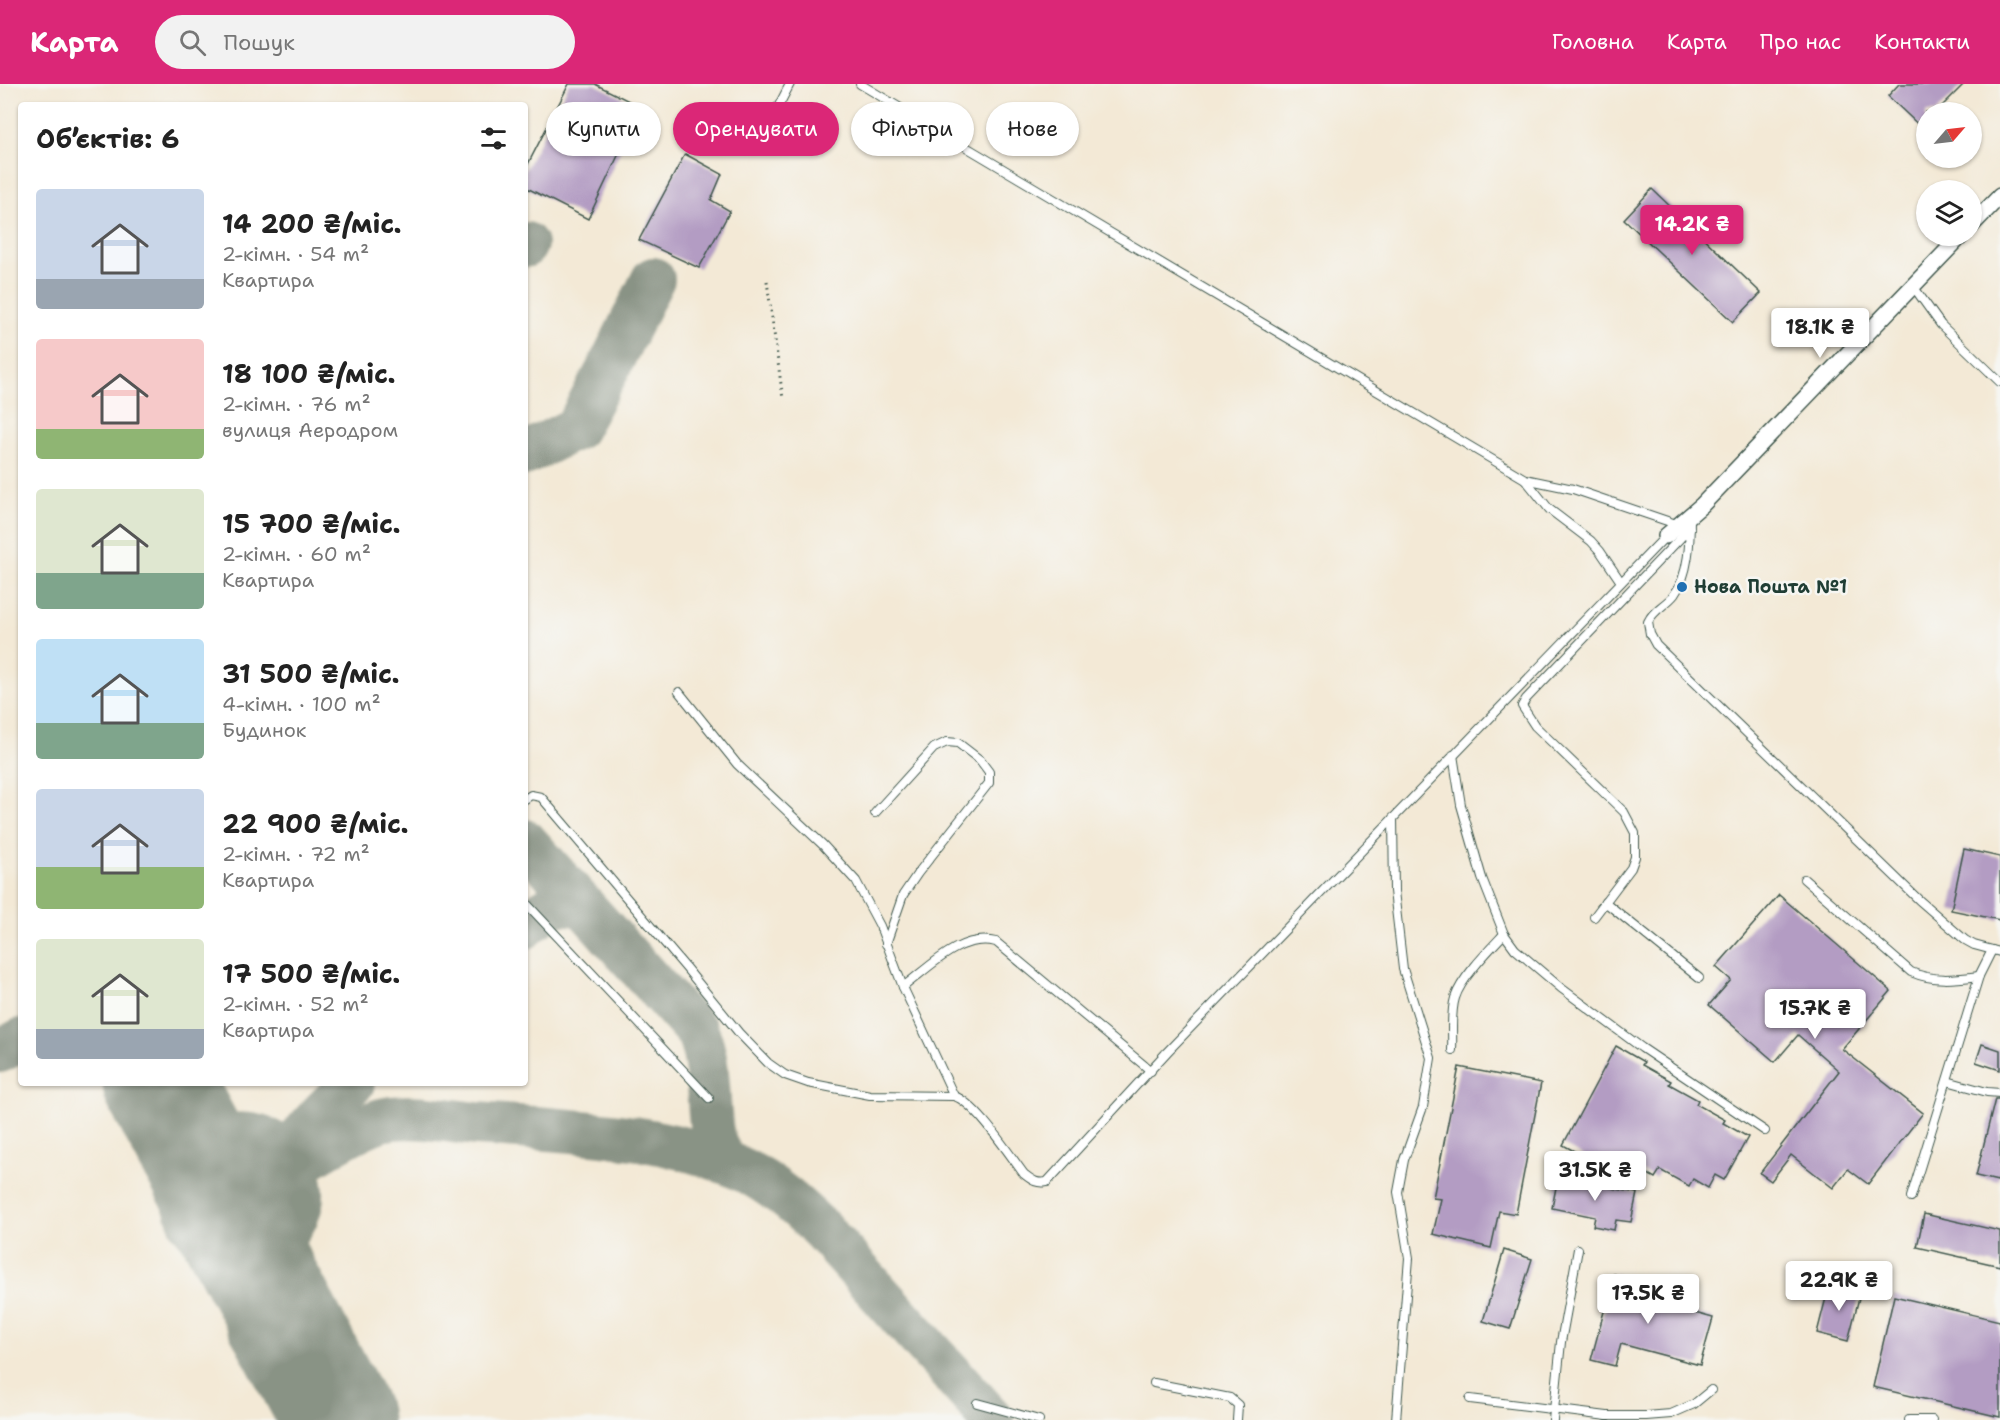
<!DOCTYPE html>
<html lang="uk">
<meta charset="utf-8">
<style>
:root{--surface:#fff;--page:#f2f2f2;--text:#222;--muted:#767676;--accent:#db2777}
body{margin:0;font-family:"Shantell Sans",sans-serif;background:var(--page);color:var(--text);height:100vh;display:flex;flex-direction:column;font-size:22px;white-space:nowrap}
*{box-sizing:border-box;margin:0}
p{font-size:20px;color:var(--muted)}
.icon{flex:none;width:33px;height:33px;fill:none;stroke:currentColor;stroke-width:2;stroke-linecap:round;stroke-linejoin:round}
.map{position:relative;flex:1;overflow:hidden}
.side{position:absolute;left:18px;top:18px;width:510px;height:984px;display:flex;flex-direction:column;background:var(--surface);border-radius:6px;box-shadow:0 2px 4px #0004}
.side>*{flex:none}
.banner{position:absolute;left:546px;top:18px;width:570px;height:54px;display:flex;gap:12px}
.needle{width:39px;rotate:62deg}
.buttons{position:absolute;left:1916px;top:18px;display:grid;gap:12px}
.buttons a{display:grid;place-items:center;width:66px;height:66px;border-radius:50%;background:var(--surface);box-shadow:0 2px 4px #0004;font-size:30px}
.price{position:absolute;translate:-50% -51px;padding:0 14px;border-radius:6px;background:#fff;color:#222;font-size:20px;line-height:39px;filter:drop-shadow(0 2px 3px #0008)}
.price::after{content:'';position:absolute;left:50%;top:36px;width:18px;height:14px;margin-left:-9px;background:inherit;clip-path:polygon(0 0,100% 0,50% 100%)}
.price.active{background:var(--accent);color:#fff}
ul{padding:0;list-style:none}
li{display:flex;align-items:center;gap:18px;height:150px;padding:0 18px}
li span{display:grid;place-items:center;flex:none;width:168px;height:120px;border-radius:6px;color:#555}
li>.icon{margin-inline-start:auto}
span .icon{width:72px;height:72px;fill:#fffc;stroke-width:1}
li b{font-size:26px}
h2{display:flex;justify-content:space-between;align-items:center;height:72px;padding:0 18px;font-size:26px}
.chip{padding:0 21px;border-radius:27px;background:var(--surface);box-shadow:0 2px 4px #0004;font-size:21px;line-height:54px}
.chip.active{background:var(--accent);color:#fff}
header{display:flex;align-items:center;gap:36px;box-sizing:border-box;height:84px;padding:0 30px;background:var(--accent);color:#fff}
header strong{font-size:28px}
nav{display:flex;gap:33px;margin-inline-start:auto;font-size:21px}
.search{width:420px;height:54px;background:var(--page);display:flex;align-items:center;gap:15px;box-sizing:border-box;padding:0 21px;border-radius:33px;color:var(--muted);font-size:22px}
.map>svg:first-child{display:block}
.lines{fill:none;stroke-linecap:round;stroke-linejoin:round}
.taxiway{stroke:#899385;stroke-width:44}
.runway{stroke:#899385;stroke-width:111}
.building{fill:#b39cc3}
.service-casing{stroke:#3f574c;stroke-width:10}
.minor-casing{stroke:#3f574c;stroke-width:18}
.path{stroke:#3f574c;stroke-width:3;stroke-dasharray:1.5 4.5;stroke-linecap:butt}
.service{stroke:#fff;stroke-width:8}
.minor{stroke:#fff;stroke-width:15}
.poi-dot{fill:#1f6fb2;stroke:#f6f6f2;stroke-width:2}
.labels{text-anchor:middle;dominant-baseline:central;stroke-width:5;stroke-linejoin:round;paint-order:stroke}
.poi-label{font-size:18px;font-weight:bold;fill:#1f3d34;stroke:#f6f6f2;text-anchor:start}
</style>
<header>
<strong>Карта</strong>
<div class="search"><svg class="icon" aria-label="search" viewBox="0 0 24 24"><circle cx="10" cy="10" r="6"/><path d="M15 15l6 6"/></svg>Пошук</div>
<nav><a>Головна</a><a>Карта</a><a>Про нас</a><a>Контакти</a></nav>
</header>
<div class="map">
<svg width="2000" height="1336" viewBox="0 0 2000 1336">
<rect width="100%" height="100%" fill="#f6f6f2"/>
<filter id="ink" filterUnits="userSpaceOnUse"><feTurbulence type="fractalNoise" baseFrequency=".0167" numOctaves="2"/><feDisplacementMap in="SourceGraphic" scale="12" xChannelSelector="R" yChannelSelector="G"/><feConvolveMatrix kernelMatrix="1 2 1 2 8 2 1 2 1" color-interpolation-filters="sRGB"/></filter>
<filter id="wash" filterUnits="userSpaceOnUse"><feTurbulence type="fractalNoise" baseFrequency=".008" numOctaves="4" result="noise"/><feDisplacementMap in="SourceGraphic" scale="24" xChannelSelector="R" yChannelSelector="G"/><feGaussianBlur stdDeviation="1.35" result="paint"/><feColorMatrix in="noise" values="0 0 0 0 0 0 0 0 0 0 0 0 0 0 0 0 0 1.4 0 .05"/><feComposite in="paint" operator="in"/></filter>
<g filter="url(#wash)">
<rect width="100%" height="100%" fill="#f3e9d6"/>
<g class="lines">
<g class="taxiway">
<path d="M525 162 526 160"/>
<path d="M525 370 576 344 605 291 653 195"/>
<path d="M525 757 697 948C712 980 706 1019 713 1053 715 1062 720 1070 725 1078"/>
<path d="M525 843C546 824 555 814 584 823"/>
<path d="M0 967 21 956"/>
<path d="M280 1082C300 1051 326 1023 353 999"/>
<path d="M253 1137C259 1124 264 1112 273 1101 289 1083 358 1043 381 1036 408 1029 449 1037 476 1040 565 1047 660 1047 743 1086 773 1100 798 1123 822 1146L993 1336"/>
<path d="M257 1185C253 1181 249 1176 243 1173 225 1163 203 1159 191 1139 184 1125 182 1109 186 1095 202 1029 295 1039 302 1107 303 1119 297 1135 289 1145 283 1154 274 1159 270 1170 265 1182 266 1194 268 1206"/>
</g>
<path class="runway" d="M158 999 337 1336"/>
</g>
<g id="blocks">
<g class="building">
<path d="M569 0H595L641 23 588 135 525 103V86Z"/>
<path d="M1899 0H1964L1936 28H1926V48L1888 12Z"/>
<path d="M685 70 722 90 711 116 730 127 699 184 639 156Z"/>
<path d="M1652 105 1761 209 1733 238 1624 135Z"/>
<path d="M1964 765 2000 773V836L1951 826Z"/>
<path d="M1779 811 1891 907 1842 965 1923 1029 1868 1100 1848 1085 1833 1104 1791 1071 1771 1097 1760 1089 1839 987 1798 951 1775 978 1709 921 1731 896 1716 883Z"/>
<path d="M1982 960 2000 966V986L1976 978Z"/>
<path d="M1616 962 1644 978 1642 981 1671 997 1669 1000 1698 1016 1696 1020 1725 1036 1723 1039 1748 1053 1724 1096 1715 1091 1708 1104 1693 1095 1689 1102 1660 1086 1655 1094 1641 1086 1638 1102 1563 1061Z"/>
<path d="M1459 983 1541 999 1516 1130 1499 1127 1491 1164 1433 1150 1441 1115 1433 1114Z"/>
<path d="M1995 1015H2000V1088L1998 1097 1976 1092Z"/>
<path d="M1558 1093 1637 1109 1631 1138 1616 1136 1614 1146 1593 1142 1595 1133 1552 1124Z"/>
<path d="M1924 1130 2000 1147V1182L1917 1163Z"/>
<path d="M1504 1166 1532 1175 1510 1245 1483 1237Z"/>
<path d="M1614 1190 1659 1202 1655 1218 1713 1234 1700 1281 1621 1260 1615 1282 1591 1276Z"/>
<path d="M1830 1198 1861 1206 1848 1257 1817 1249Z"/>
<path d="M1894 1212 2000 1237V1333L1873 1303Z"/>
</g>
</g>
</g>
<g filter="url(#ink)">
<use href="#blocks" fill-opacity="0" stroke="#3f574c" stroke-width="1.5"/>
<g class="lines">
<g class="service-casing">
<g id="service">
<path d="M860 0 1525 395 1573 405 1679 441"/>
<path d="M761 56 790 0"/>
<path d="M1913 202 1941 241 2000 298"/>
<path d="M1525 395 1549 425 1591 457 1600 467 1621 498"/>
<path d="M1690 433C1690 457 1689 491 1674 511 1666 521 1653 526 1648 538L1650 550 1656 561 1919 816 1965 856 1974 861 2000 868"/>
<path d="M679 608 737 680 823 761 856 797 880 842 903 903 954 1012"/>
<path d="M1453 671 1461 721 1482 794 1504 850 1515 865 1561 904 1642 964 1765 1047"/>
<path d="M525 715 531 711 541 713 686 884 739 949 768 979 785 991 808 999 870 1011 954 1012C976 1019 1009 1070 1024 1090 1032 1096 1036 1100 1047 1098L1167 968 1666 452"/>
<path d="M875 729 934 664 947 658 958 659 980 676 989 688V699L918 789 903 811 886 860"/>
<path d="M1393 734 1394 807 1403 885 1431 974 1423 1023 1404 1076 1398 1108 1409 1174 1396 1336"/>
<path d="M1804 795 1911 888C1934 898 1955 895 1979 892"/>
<path d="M525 818 709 1014"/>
<path d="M1605 818 1699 894"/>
<path d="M1594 833 1631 784 1635 773V749L1624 728 1535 642 1522 622 1526 615 1690 444"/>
<path d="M903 903C930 883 960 849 996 858L1151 987"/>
<path d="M1452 966C1453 950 1450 930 1455 914 1461 894 1490 865 1504 850"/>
<path d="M1947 997 1987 1008 2000 1009"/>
<path d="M1911 1113 1979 892 1992 866"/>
<path d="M1154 1299 1230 1314 1238 1321 1237 1336"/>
<path d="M1470 1315 1607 1332H1646L1671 1330 1694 1320 1711 1306"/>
<path d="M977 1319 1039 1336"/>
<path d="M1553 1336 1561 1258 1578 1165"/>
<path d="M1909 1336H1932"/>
</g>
</g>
<g class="minor-casing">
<g id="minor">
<path d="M1971 142 2000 112"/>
<path d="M1666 452 1702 421 1961 152"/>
</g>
</g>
<path class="path" d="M767 197 783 315"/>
<use href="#service" class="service"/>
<use href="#minor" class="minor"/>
</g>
</g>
<circle class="poi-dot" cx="1682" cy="503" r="6"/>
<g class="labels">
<g class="poi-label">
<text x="1694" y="503">Нова Пошта №1</text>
</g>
</g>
</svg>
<div class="buttons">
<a><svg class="needle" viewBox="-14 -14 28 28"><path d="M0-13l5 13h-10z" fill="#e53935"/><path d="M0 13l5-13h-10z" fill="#767676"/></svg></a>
<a><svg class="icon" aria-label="layers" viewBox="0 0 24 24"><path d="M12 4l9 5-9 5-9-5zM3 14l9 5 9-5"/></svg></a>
</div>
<b class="price active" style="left:1692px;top:172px">14.2K ₴</b>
<b class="price" style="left:1820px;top:275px">18.1K ₴</b>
<b class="price" style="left:1815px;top:956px">15.7K ₴</b>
<b class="price" style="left:1595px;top:1118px">31.5K ₴</b>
<b class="price" style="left:1839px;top:1228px">22.9K ₴</b>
<b class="price" style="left:1648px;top:1241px">17.5K ₴</b>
<div class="banner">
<a class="chip">Купити</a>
<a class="chip active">Орендувати</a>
<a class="chip">Фільтри</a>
<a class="chip">Нове</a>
</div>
<section class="side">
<h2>Об’єктів: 6<svg class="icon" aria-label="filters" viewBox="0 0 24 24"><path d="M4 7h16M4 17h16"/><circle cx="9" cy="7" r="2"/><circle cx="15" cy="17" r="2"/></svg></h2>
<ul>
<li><span style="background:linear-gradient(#c9d6e8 75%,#9aa5b1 0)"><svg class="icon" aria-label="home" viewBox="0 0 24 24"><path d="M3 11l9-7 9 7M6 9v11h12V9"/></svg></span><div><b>14 200 ₴/міс.</b><p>2-кімн. · 54 m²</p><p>Квартира</p></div></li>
<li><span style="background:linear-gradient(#f6c9c9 75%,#8fb573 0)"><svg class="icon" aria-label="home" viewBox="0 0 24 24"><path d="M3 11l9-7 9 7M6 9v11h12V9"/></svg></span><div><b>18 100 ₴/міс.</b><p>2-кімн. · 76 m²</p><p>вулиця Аеродром</p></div></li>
<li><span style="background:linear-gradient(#dfe7d0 70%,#7fa58c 0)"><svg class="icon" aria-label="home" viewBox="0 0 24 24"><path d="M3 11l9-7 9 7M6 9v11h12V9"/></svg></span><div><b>15 700 ₴/міс.</b><p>2-кімн. · 60 m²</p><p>Квартира</p></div></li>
<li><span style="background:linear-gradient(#bfe0f5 70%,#7fa58c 0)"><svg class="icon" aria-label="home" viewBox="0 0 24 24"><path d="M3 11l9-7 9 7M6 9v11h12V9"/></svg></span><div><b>31 500 ₴/міс.</b><p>4-кімн. · 100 m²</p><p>Будинок</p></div></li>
<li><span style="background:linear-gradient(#c9d6e8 65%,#8fb573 0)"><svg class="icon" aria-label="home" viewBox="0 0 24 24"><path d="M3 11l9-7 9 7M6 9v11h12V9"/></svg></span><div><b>22 900 ₴/міс.</b><p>2-кімн. · 72 m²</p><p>Квартира</p></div></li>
<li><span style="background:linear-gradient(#dfe7d0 75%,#9aa5b1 0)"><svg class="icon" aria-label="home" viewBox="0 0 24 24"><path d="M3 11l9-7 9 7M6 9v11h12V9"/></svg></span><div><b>17 500 ₴/міс.</b><p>2-кімн. · 52 m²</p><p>Квартира</p></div></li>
</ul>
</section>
</div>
